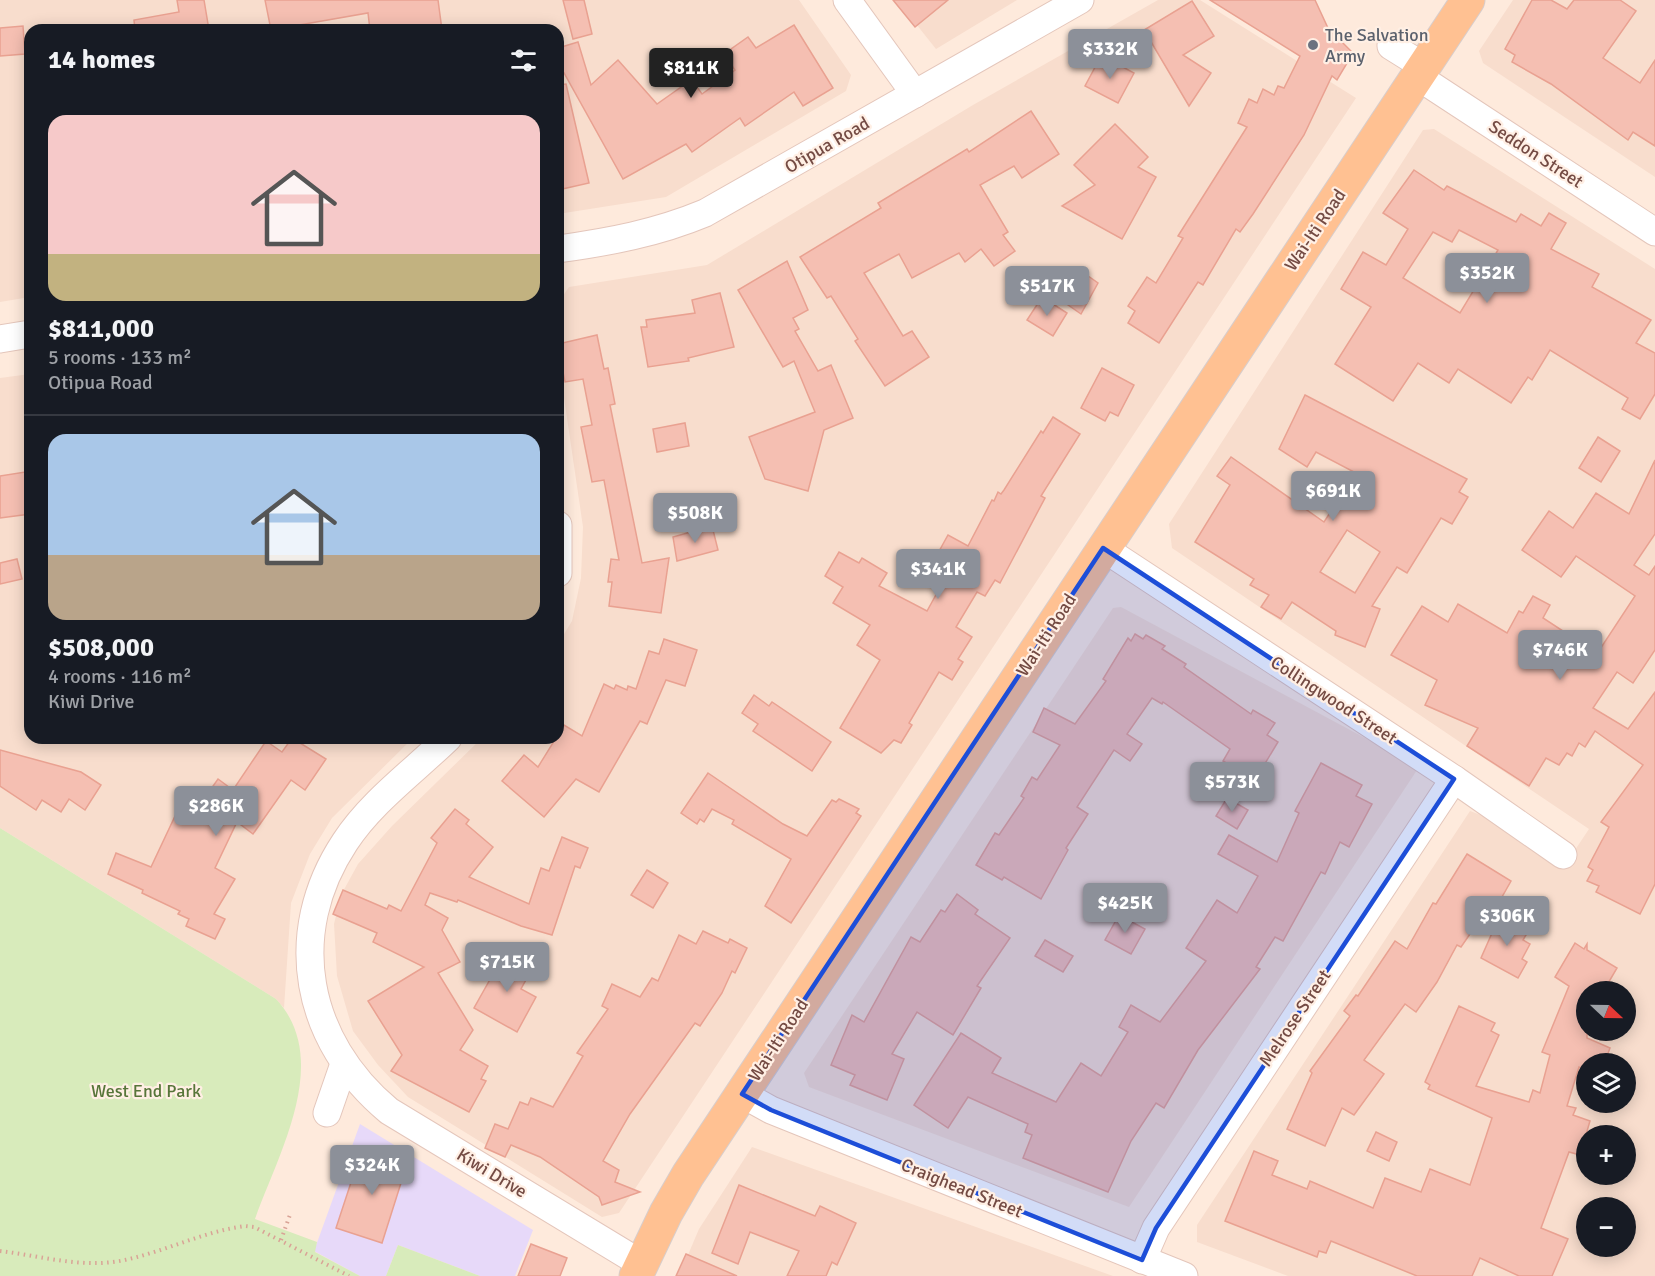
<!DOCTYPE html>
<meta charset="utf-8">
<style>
:root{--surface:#171b24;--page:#242831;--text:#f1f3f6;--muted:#9ea1a6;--line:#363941;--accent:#8c9099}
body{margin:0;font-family:Signika,sans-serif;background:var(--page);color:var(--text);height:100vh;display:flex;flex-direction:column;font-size:22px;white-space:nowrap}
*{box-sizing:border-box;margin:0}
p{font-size:20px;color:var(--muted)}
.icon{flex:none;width:33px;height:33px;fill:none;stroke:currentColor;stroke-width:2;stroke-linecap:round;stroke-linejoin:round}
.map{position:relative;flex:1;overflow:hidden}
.sheet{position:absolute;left:24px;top:24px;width:540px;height:720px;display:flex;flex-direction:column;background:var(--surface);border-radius:18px;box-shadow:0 3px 15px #0003}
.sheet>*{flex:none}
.needle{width:39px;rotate:112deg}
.controls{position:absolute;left:1576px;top:981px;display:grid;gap:12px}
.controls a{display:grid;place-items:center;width:60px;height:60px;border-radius:50%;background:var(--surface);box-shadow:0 3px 15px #0003;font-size:30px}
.price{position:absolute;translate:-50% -51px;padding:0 14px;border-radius:6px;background:var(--accent);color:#fff;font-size:20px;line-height:39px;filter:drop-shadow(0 2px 3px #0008)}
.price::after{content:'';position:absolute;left:50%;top:36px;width:18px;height:14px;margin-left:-9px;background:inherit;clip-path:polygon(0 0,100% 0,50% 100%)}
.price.on{background:#222;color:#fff}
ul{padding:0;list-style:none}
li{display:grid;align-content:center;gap:12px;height:318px;padding:0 24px}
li+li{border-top:2px solid var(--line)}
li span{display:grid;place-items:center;height:186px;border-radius:18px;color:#555}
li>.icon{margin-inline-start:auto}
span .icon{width:108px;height:108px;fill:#fffc;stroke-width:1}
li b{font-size:26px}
h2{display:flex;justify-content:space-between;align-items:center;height:72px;padding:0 24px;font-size:26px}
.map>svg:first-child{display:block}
.residential{fill:#f8ddcd;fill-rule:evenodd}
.education{fill:#e7d9f9}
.green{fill:#d8ebbb}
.building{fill:#f5bfb2;stroke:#e9a191;stroke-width:1.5;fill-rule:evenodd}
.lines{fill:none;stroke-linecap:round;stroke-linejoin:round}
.minor-casing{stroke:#e4c6bb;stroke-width:29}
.major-casing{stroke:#d8cdcb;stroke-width:35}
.path{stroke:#d9a396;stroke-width:4;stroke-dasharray:1.5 4.5;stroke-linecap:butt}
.minor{stroke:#fff;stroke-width:27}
.major{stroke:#ffc192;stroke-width:33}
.marked{fill:#1d4ed8;fill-opacity:0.2;stroke:#1d4ed8;stroke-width:4.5;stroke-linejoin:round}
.worship-dot{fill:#6b7280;stroke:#ffefe4;stroke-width:2}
.labels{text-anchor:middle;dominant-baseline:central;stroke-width:4.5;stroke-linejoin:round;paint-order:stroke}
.worship-label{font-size:18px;fill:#5b616d;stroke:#ffefe4;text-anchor:start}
.street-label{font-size:18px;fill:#744b44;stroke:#ffefe4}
.park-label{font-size:18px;fill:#577539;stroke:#ffefe4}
</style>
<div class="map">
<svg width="1655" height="1276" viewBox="0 0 1655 1276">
<rect width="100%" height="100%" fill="#feeadc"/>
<g class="residential">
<path d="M0 0H799L851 75 846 91 666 197 558 214V30H30V297L0 302Z"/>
<path d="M897 0H1017L936 49Z"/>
<path d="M1158 0H1200L1356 98 619 1213 602 1217 408 1097 378 1065 353 1031 337 976 334 924 341 895 358 864 392 826 482 738H558V644L572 621 581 578 583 527 558 357V303L569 287 707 265 973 105Z"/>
<path d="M1513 0H1655V177L1483 63 1479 51Z"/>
<path d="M1434 129 1655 269V1276H1288L1197 1242V1225L1470 811 1486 817 1565 865 1589 829 1172 548 1169 524 1423 130ZM1587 992H1626V1030H1587ZM1587 1064H1626V1102H1587ZM1587 1136H1626V1174H1587ZM1587 1208H1626V1246H1587Z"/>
<path d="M30 374V738H413L332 818 310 854 291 903 284 1008 276 999 0 828V378Z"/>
<path d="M1121 607 1419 767 1129 1207 809 1087 804 1073 1113 608Z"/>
<path d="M752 1147 1113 1276H679L699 1229Z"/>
</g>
<path class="education" d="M360 1124 533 1230 515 1276H480L398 1245 386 1276H360L314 1251Z"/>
<g class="green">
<path d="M0 828 276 999C333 1060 278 1154 255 1219L317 1242 315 1252 360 1276H0Z"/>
<path d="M398 1245 480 1276H386Z"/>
</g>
<g class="building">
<path d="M177 0H204L209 30H135L134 20 179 12Z"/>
<path d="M265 0H438L442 30H370L368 13 271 30Z"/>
<path d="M563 0H584L592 34 573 39Z"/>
<path d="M893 0H948L915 27Z"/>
<path d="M1210 0H1315L1328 28 1353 53 1337 80 1332 76 1304 135 1253 214 1240 232 1236 229 1203 285 1198 282 1159 343 1128 323 1135 311 1128 306 1147 277 1156 283 1183 238 1178 236 1247 127 1238 123 1249 99 1257 103 1263 89 1274 95 1278 86 1284 88 1300 56Z"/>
<path d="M1532 0H1551L1567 9 1574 0H1620L1636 11 1603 58 1640 83 1655 60V146L1633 132 1628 140 1551 84 1512 62 1515 55 1505 49Z"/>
<path d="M1192 1 1214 36 1183 55 1211 73 1189 106 1144 30Z"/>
<path d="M794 25 833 88 803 106 794 92 745 126 740 118 692 152 686 144 623 179 564 73 558 75V48L578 42 591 85 618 60 657 104 684 85 689 92 697 87 702 94 735 70 724 54 748 37 756 48Z"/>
<path d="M23 26 25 54 0 56V28Z"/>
<path d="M1100 58 1106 61 1108 59 1134 73 1118 103 1085 86Z"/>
<path d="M566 84 589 183 558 190V85Z"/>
<path d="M1031 111 1059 154 1022 178 1014 166 980 185 1008 232 1003 235 1015 251 994 266 981 249 965 262 959 253 912 278 899 254 864 273 903 336 912 331 929 357 885 386 855 341 858 339 831 296 827 298 800 257 881 208 878 203 967 149 969 152Z"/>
<path d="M1115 124 1148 157 1138 167 1156 177 1122 239 1062 206 1095 185 1074 165Z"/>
<path d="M1414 170 1444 190 1447 186 1516 222 1521 214 1541 226 1549 213 1566 223 1551 249 1599 274 1592 287 1651 320 1636 343 1655 353V394L1640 419 1622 409 1628 398 1550 350 1532 380 1528 377 1511 403 1458 369 1449 383 1418 363 1393 401 1335 364 1371 307 1341 289 1363 252 1386 265 1408 229 1383 213ZM1459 230 1498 250 1460 313 1403 278 1433 232 1452 242Z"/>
<path d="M787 261 808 310 793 318 799 329 795 331 818 371 831 365 853 418 824 430 808 491 765 479 749 437 815 412 794 361 783 367 738 290Z"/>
<path d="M1081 271 1098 283 1081 314 1061 300Z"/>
<path d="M720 293 734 347 688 358 689 361 648 367 641 327H647L646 320 695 313 692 300Z"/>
<path d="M1042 297 1067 313 1053 336 1027 320Z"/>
<path d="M597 335 604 369 608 368 615 404 610 405 642 563 669 558 661 613 609 606 612 582H608L611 559 619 560 604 480 592 482 581 427 592 425 583 379 565 382 558 348V344Z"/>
<path d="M1102 368 1134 385 1118 416 1110 412 1105 421 1081 408Z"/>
<path d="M1305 395 1467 479 1459 492 1468 497 1452 524 1441 518 1407 573 1397 567 1372 606 1380 609 1365 647 1335 635 1336 631 1292 602 1281 619 1261 607 1269 595 1250 585 1254 579 1195 542 1230 485 1217 476 1231 457 1324 522 1356 473 1316 452 1307 467 1279 449ZM1347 530 1380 552 1355 593 1320 572Z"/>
<path d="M1053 417 1080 434 1041 496 1045 498 1000 583 995 580 985 596 977 592 956 627 972 637 958 659 963 662 952 680 939 672 909 723 912 725 901 743 894 740 881 753 840 728 880 660 857 645 870 625 833 603 843 587 825 576 839 552 859 563 862 558 887 573 879 586 927 611 948 573 932 564 948 535 968 546 992 500 994 501 998 492 1001 494 1004 490 1041 431 1043 433Z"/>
<path d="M685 423 689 446 657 452 653 429Z"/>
<path d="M1598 437 1620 451 1601 482 1579 468Z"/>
<path d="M1655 460V534L1634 565 1649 575 1655 566V650L1633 683 1617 672 1593 708 1628 729 1655 692V884L1640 914 1596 892 1599 886 1587 881 1593 870 1588 867 1609 827 1601 822 1643 765 1595 731 1585 747 1579 743 1572 756 1567 753 1559 765 1546 758 1529 786 1467 746 1478 728 1425 705 1437 680 1391 655 1422 606 1448 622 1458 604 1507 633 1519 611 1523 613 1533 596 1550 605 1543 618 1563 631 1557 640 1591 663 1635 596 1576 556 1561 577 1522 550 1549 511 1573 528 1596 493 1629 514Z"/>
<path d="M25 472 27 488H30V514L0 518V476Z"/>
<path d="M712 526 718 550 677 561 673 537Z"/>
<path d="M17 559 22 579 0 584V563Z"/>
<path d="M1135 634 1143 639 1146 635 1165 646 1162 649 1186 664 1184 667 1251 714 1253 710 1275 723 1267 735 1278 742 1255 780 1223 761 1230 749 1163 702 1162 704 1152 698 1127 734 1142 744 1130 761 1114 750 1077 807 1088 814 1066 848 1068 850 1041 899 1004 877 1002 880 976 865 995 833 999 835 1024 798 1021 796 1032 777 1037 780 1060 745 1033 732 1044 708 1075 724 1106 681 1103 679 1128 638 1131 641Z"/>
<path d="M664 639 697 650 685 686 666 680 647 724 640 721 599 792 576 779 544 817 502 781 524 755 538 767 564 725 582 736 604 684 614 689 616 685 627 690 628 686 636 689 649 651 659 654Z"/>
<path d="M754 695 769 706 772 702 831 742 812 771 753 731 758 724 742 713Z"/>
<path d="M292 738 326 759 305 790 291 780 253 834 237 822 215 868 235 879 214 914 225 919 215 939 186 926 189 919 178 914 180 911 142 893 143 890 108 874 116 853 151 867 176 814 189 820 218 779 233 790 266 741 282 752Z"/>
<path d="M0 750 81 772 101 785 85 810 69 799 61 812 42 800 36 810 0 786Z"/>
<path d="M1321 763 1362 785 1356 796 1372 804 1349 847 1340 842 1325 874 1321 872 1283 941 1275 937 1256 967 1260 969 1198 1050 1164 1108 1156 1103 1131 1141 1108 1192 1023 1158 1032 1135 1025 1132 1028 1124 968 1097 948 1128 914 1105 961 1033 1001 1058 992 1073 1056 1102 1081 1063 1101 1076 1128 1032 1119 1027 1131 1005 1160 1022 1206 961 1186 948 1217 900 1237 913 1258 876 1218 854 1229 835 1277 862 1299 813 1295 811Z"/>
<path d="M708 773 783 824 807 836 832 800 836 802 839 799 859 809 856 813 861 816 791 923 765 906 791 859 732 824 734 820 712 809 704 822 700 819 697 824 681 813Z"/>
<path d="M1227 798 1248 810 1237 829 1216 816Z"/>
<path d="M455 809 469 820 466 824 493 847 469 877 529 904 541 868 549 871 562 837 588 848 580 868 575 866 552 935 521 926 458 900 457 902 430 893 425 905 448 918 442 930 460 962 438 973 473 1030 460 1050 488 1066 481 1079 486 1081 469 1112 391 1071 402 1055 368 1001 424 967 373 942 377 933 333 914 343 890 387 909 389 905 401 911 437 843 431 838Z"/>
<path d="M1467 854 1511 881 1494 911 1488 908 1461 947 1457 945 1437 982 1416 1012 1405 1004 1364 1060 1384 1074 1354 1115 1342 1108 1325 1146 1287 1129 1312 1073 1310 1071 1350 1016 1344 1011 1356 995 1358 996 1395 941 1407 949 1433 903 1436 904Z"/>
<path d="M647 870 668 883 653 908 631 895Z"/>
<path d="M957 894 978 910 975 914 1010 938 977 986 981 988 953 1035 917 1012 892 1054 904 1059 887 1100 850 1085 855 1075 831 1065 852 1015 864 1022 911 937 920 942 941 910 945 912Z"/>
<path d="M1119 915 1145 929 1131 954 1105 940Z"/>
<path d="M1500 915 1529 930 1523 940 1530 944 1522 959 1527 962 1518 978 1481 958Z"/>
<path d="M703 931 728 943 730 939 747 948 735 973 732 971 722 993 700 1026 695 1023 630 1114 603 1161 619 1170 615 1182 640 1192 602 1205 599 1197 540 1157 511 1145 505 1157 485 1148 495 1124 508 1129 520 1102 528 1105 531 1098 553 1107 583 1056 577 1053 608 1009 602 1006 612 984 640 997 652 978 658 981 679 935 696 944Z"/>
<path d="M1045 940 1073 956 1063 972 1035 956Z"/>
<path d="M1575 943 1584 949 1587 944V950L1617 968 1603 992H1587V1038L1610 1048 1604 1064H1587V1070L1579 1067 1567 1106 1576 1108 1573 1115 1590 1121 1580 1155 1569 1152 1541 1228 1568 1239 1552 1276H1519L1480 1258 1472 1276H1417L1331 1241 1326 1253 1319 1251 1317 1257 1225 1221 1254 1151 1278 1161 1272 1175 1307 1189 1310 1181 1373 1208 1385 1178 1421 1192 1430 1169 1470 1185 1492 1118 1428 1089 1430 1085 1425 1082 1459 1006 1495 1023 1491 1031 1499 1035 1476 1086 1529 1102 1533 1090 1540 1093 1550 1055 1542 1052 1569 986 1555 977Z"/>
<path d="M506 951 533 967 521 989 536 997 517 1032 474 1008Z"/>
<path d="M1376 1132 1397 1142 1389 1161 1367 1151Z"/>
<path d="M362 1149 407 1164 382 1243 336 1228Z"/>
<path d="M739 1185 815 1216 820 1206 856 1223 837 1265 832 1262 826 1276H787L799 1251 750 1232 738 1264 712 1253Z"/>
<path d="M531 1244 567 1258 560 1276H518Z"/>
<path d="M686 1254 737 1276H676Z"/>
</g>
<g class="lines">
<g class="minor-casing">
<g id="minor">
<path d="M847 0 915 94"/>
<path d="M1391 46 1423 66"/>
<path d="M1417 76 1655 232"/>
<path d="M558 249C609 242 657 233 705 213L1080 0"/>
<path d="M0 339 30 334"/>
<path d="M558 525V573"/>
<path d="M1103 548 1454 779 1563 855"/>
<path d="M448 738C414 771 371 802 345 842 284 934 305 1041 389 1111L640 1263"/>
<path d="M742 1094 771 1110 1184 1276"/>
<path d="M327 1113 344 1064"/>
<path d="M1142 1260 1156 1228 1454 779"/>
</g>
</g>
<g class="major-casing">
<path id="major" d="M636 1276 666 1213 688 1175 1468 0"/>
</g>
<g class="path">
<path d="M281 1240 291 1212"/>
<path d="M0 1251C42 1256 86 1270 129 1259 168 1250 206 1231 245 1226L254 1227 349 1276"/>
</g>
<use href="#minor" class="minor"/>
<use href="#major" class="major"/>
</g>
<path class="marked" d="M1103 548 1454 779 1156 1228 1142 1260 771 1110 742 1094Z"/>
<circle class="worship-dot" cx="1313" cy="45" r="6"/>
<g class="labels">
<g class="worship-label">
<text x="1325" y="35">The Salvation<tspan x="1325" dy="21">Army</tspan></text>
</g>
<g class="street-label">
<text transform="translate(827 145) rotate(-30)">Otipua Road</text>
<text transform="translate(1536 154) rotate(33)">Seddon Street</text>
<text transform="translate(1315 230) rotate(-56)">Wai-Iti Road</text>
<text transform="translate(1046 635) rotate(-57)">Wai-Iti Road</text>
<text transform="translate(1334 700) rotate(33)">Collingwood Street</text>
<text transform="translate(1295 1018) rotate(-56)">Melrose Street</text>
<text transform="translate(778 1040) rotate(-57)">Wai-Iti Road</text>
<text transform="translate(492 1173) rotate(31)">Kiwi Drive</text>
<text transform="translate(962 1188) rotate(22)">Craighead Street</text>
</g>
<g class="park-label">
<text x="146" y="1091">West End Park</text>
</g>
</g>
</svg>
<div class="controls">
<a><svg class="needle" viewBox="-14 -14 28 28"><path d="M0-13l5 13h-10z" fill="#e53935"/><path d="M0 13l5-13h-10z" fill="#9ea1a6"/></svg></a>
<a><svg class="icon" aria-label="layers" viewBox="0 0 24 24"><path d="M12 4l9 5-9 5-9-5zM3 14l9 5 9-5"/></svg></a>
<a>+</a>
<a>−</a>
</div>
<b class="price" style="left:1110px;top:80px">$332K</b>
<b class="price on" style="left:691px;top:99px">$811K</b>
<b class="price" style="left:1487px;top:304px">$352K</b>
<b class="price" style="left:1047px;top:317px">$517K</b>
<b class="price" style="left:1333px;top:522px">$691K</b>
<b class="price" style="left:695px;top:544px">$508K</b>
<b class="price" style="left:938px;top:600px">$341K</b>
<b class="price" style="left:1560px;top:681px">$746K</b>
<b class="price" style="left:1232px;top:813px">$573K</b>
<b class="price" style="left:216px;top:837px">$286K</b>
<b class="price" style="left:1125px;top:934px">$425K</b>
<b class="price" style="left:1507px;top:947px">$306K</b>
<b class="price" style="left:507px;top:993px">$715K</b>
<b class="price" style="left:372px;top:1196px">$324K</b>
<section class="sheet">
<h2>14 homes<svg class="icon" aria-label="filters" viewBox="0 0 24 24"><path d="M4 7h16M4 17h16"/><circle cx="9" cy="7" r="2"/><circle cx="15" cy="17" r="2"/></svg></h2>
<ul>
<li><span style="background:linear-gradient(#f6c9c9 75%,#c2b280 0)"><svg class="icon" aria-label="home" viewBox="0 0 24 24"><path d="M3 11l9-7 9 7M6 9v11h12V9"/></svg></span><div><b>$811,000</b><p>5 rooms · 133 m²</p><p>Otipua Road</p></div></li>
<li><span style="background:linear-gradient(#a9c7e8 65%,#b9a48a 0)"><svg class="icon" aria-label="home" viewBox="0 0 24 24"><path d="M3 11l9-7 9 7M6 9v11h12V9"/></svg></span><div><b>$508,000</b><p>4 rooms · 116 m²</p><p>Kiwi Drive</p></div></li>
</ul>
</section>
</div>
